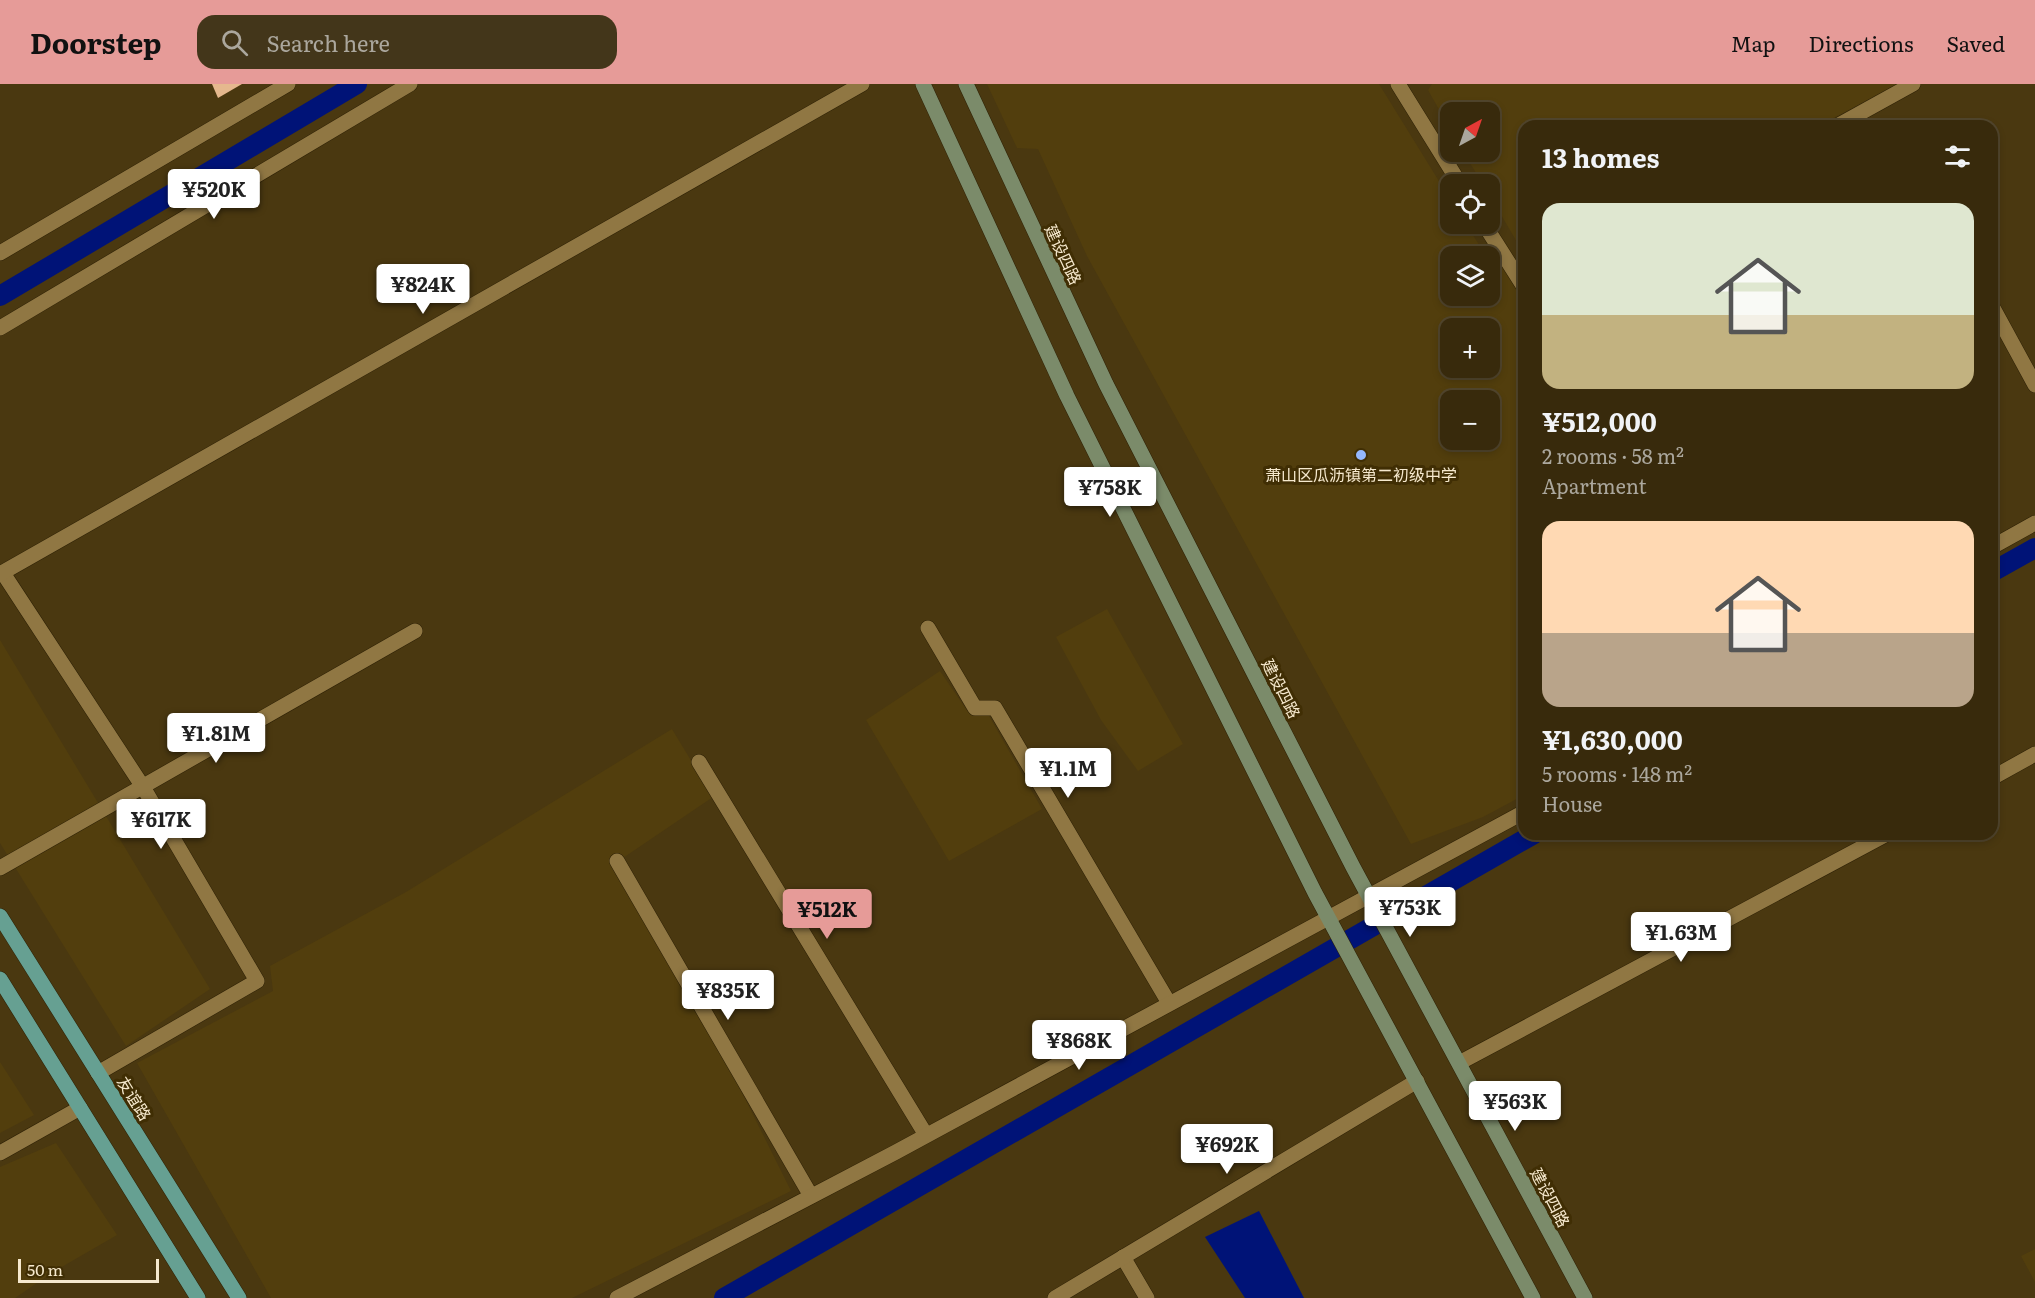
<!DOCTYPE html>
<meta charset="utf-8">
<style>
:root{--surface:#382a0c;--page:#43361a;--text:#f1f3f6;--muted:#aba79d;--line:#52462d;--accent:#e69b98}
body{margin:0;font-family:Literata,"Noto Sans SC",serif;background:var(--page);color:var(--text);height:100vh;display:flex;flex-direction:column;font-size:22px;white-space:nowrap}
*{box-sizing:border-box;margin:0}
p{font-size:20px;color:var(--muted)}
.icon{flex:none;width:33px;height:33px;fill:none;stroke:currentColor;stroke-width:2;stroke-linecap:round;stroke-linejoin:round}
.map{position:relative;flex:1;overflow:hidden}
.drawer{position:absolute;left:1518px;top:36px;width:480px;height:720px;display:flex;flex-direction:column;background:var(--surface);border-radius:18px;box-shadow:0 3px 9px #0003,0 0 0 2px var(--line)}
.drawer>*{flex:none}
.needle{width:39px;rotate:40deg}
.controls{position:absolute;left:1440px;top:18px;display:grid;gap:12px}
.controls a{display:grid;place-items:center;width:60px;height:60px;border-radius:12px;background:var(--surface);box-shadow:0 3px 9px #0003,0 0 0 2px var(--line);font-size:30px}
.scale{position:absolute;left:18px;bottom:15px;width:141px;box-sizing:border-box;padding-left:6px;border:3px solid #f6e9ce;border-top:0;font-size:16px;line-height:21px;white-space:nowrap;color:#f6e9ce;-webkit-text-stroke:4px #402e04;paint-order:stroke}
.price{position:absolute;translate:-50% -51px;padding:0 14px;border-radius:6px;background:#fff;color:#222;font-size:20px;line-height:39px;filter:drop-shadow(0 2px 3px #0008)}
.price::after{content:'';position:absolute;left:50%;top:36px;width:18px;height:14px;margin-left:-9px;background:inherit;clip-path:polygon(0 0,100% 0,50% 100%)}
.price.on{background:var(--accent);color:#111}
ul{padding:0;list-style:none}
li{display:grid;align-content:center;gap:12px;height:318px;padding:0 24px}
li span{display:grid;place-items:center;height:186px;border-radius:18px;color:#555}
li>.icon{margin-inline-start:auto}
span .icon{width:108px;height:108px;fill:#fffc;stroke-width:1}
li b{font-size:26px}
h2{display:flex;justify-content:space-between;align-items:center;height:72px;padding:0 24px;font-size:26px}
header{display:flex;align-items:center;gap:36px;box-sizing:border-box;height:84px;padding:0 30px;background:var(--accent);color:#111}
header strong{font-size:28px}
nav{display:flex;gap:33px;margin-inline-start:auto;font-size:21px}
.search{width:420px;height:54px;background:var(--page);display:flex;align-items:center;gap:15px;box-sizing:border-box;padding:0 21px;border-radius:18px;color:var(--muted);font-size:22px}
.map>svg:first-child{display:block}
.built{fill:#523e0d;fill-rule:evenodd}
.water{fill:#001377}
.lines{fill:none;stroke-linecap:round;stroke-linejoin:round}
.canal{stroke:#001377;stroke-width:20}
.building{fill:#e5b88e}
.street-casing{stroke:#2d2005;stroke-width:16}
.secondary-casing{stroke:#2d2005;stroke-width:16}
.primary-casing{stroke:#2d2005;stroke-width:16}
.street{stroke:#907743;stroke-width:15}
.secondary{stroke:#7b8b6a;stroke-width:15}
.primary{stroke:#66a092;stroke-width:15}
.poi-dot{fill:#94b7fd;stroke:#402e04;stroke-width:2}
.labels{text-anchor:middle;dominant-baseline:central;stroke-width:6;stroke-linejoin:round;paint-order:stroke}
.street-label{font-size:16px;fill:#f6e9ce;stroke:#402e04}
.poi-label{font-size:16px;fill:#f6e9ce;stroke:#402e04}
</style>
<header>
<strong>Doorstep</strong>
<div class="search"><svg class="icon" aria-label="search" viewBox="0 0 24 24"><circle cx="10" cy="10" r="6"/><path d="M15 15l6 6"/></svg>Search here</div>
<nav><a>Map</a><a>Directions</a><a>Saved</a></nav>
</header>
<div class="map">
<svg width="2035" height="1214" viewBox="0 0 2035 1214">
<rect width="100%" height="100%" fill="#4a3810"/>
<g class="built">
<path d="M987 0H1379L1450 115V140H1466L1486 172H1450V212H1490V175L1508 165 1524 190V711L1483 733 1411 760 1087 172 1038 65 1017 64ZM1450 244H1490V284H1450ZM1450 316H1490V356H1450Z"/>
<path d="M1432 0H1897L1819 42H1524V170L1490 112V100H1483L1463 68H1490V28H1450V45L1428 6Z"/>
<path d="M1107 525 1183 660 1138 687 1101 636 1056 553Z"/>
<path d="M0 556 210 905 126 962 0 759Z"/>
<path d="M940 587 968 628 989 632 1042 725 949 777 866 636Z"/>
<path d="M672 645 713 713 617 778 691 906 791 1107 572 1214H271L137 979 273 907 270 882 406 808Z"/>
<path d="M0 978 34 1031 0 1049Z"/>
<path d="M56 1059 117 1151 53 1188 15 1214H0V1083Z"/>
<path d="M2035 1165V1198L2021 1172Z"/>
</g>
<path class="water" d="M1259 1127 1304 1214H1245L1205 1153Z"/>
<g class="lines">
<g class="canal">
<path d="M0 212 357 0"/>
<path d="M1992 488 2035 464"/>
<path d="M724 1214 1534 750"/>
</g>
</g>
<path class="building" d="M212 0H242L218 14Z"/>
<g class="lines">
<g class="street-casing">
<g id="street">
<path d="M1398 0 1460 100"/>
<path d="M1837 42 1913 0"/>
<path d="M1484 140 1524 203"/>
<path d="M0 169 288 0"/>
<path d="M1992 222 2035 301"/>
<path d="M0 244 410 0"/>
<path d="M1992 463 2035 439"/>
<path d="M0 489H3L143 703 257 897 98 989"/>
<path d="M0 490 862 0"/>
<path d="M928 544 975 624H995L1169 919"/>
<path d="M699 678 926 1051"/>
<path d="M1992 694 2035 670"/>
<path d="M617 777 811 1112"/>
<path d="M0 784 415 547"/>
<path d="M1459 979 1887 750"/>
<path d="M0 1069 80 1024"/>
<path d="M1123 1173 1147 1214"/>
<path d="M617 1214 896 1068 1524 728"/>
<path d="M1055 1214 1417 997"/>
</g>
</g>
<g class="secondary-casing">
<g id="secondary">
<path d="M923 0 1067 312 1315 809 1533 1214"/>
<path d="M966 0 1106 300 1353 783 1585 1214"/>
</g>
</g>
<g class="primary-casing">
<g id="primary">
<path d="M0 832 239 1214"/>
<path d="M0 895 198 1214"/>
</g>
</g>
<use href="#street" class="street"/>
<use href="#secondary" class="secondary"/>
<use href="#primary" class="primary"/>
</g>
<circle class="poi-dot" cx="1361" cy="371" r="6"/>
<g class="labels">
<g class="street-label">
<text transform="translate(1064 170) rotate(65)">建设四路</text>
<text transform="translate(1282 604) rotate(63)">建设四路</text>
<text transform="translate(135 1014) rotate(58)">友谊路</text>
<text transform="translate(1551 1113) rotate(62)">建设四路</text>
</g>
<g class="poi-label">
<text x="1361" y="390">萧山区瓜沥镇第二初级中学</text>
</g>
</g>
</svg>
<div class="controls">
<a><svg class="needle" viewBox="-14 -14 28 28"><path d="M0-13l5 13h-10z" fill="#e53935"/><path d="M0 13l5-13h-10z" fill="#aba79d"/></svg></a>
<a><svg class="icon" aria-label="locate" viewBox="0 0 24 24"><circle cx="12" cy="12" r="6"/><path d="M12 2v4M12 18v4M2 12h4M18 12h4"/></svg></a>
<a><svg class="icon" aria-label="layers" viewBox="0 0 24 24"><path d="M12 4l9 5-9 5-9-5zM3 14l9 5 9-5"/></svg></a>
<a>+</a>
<a>−</a>
</div>
<div class="scale">50 m</div>
<b class="price" style="left:214px;top:136px">¥520K</b>
<b class="price" style="left:423px;top:231px">¥824K</b>
<b class="price" style="left:1110px;top:434px">¥758K</b>
<b class="price" style="left:216px;top:680px">¥1.81M</b>
<b class="price" style="left:1068px;top:715px">¥1.1M</b>
<b class="price" style="left:161px;top:766px">¥617K</b>
<b class="price" style="left:1410px;top:854px">¥753K</b>
<b class="price on" style="left:827px;top:856px">¥512K</b>
<b class="price" style="left:1681px;top:879px">¥1.63M</b>
<b class="price" style="left:728px;top:937px">¥835K</b>
<b class="price" style="left:1079px;top:987px">¥868K</b>
<b class="price" style="left:1515px;top:1048px">¥563K</b>
<b class="price" style="left:1227px;top:1091px">¥692K</b>
<section class="drawer">
<h2>13 homes<svg class="icon" aria-label="filters" viewBox="0 0 24 24"><path d="M4 7h16M4 17h16"/><circle cx="9" cy="7" r="2"/><circle cx="15" cy="17" r="2"/></svg></h2>
<ul>
<li><span style="background:linear-gradient(#dfe7d0 60%,#c2b280 0)"><svg class="icon" aria-label="home" viewBox="0 0 24 24"><path d="M3 11l9-7 9 7M6 9v11h12V9"/></svg></span><div><b>¥512,000</b><p>2 rooms · 58 m²</p><p>Apartment</p></div></li>
<li><span style="background:linear-gradient(#ffd9b3 60%,#b9a48a 0)"><svg class="icon" aria-label="home" viewBox="0 0 24 24"><path d="M3 11l9-7 9 7M6 9v11h12V9"/></svg></span><div><b>¥1,630,000</b><p>5 rooms · 148 m²</p><p>House</p></div></li>
</ul>
</section>
</div>
